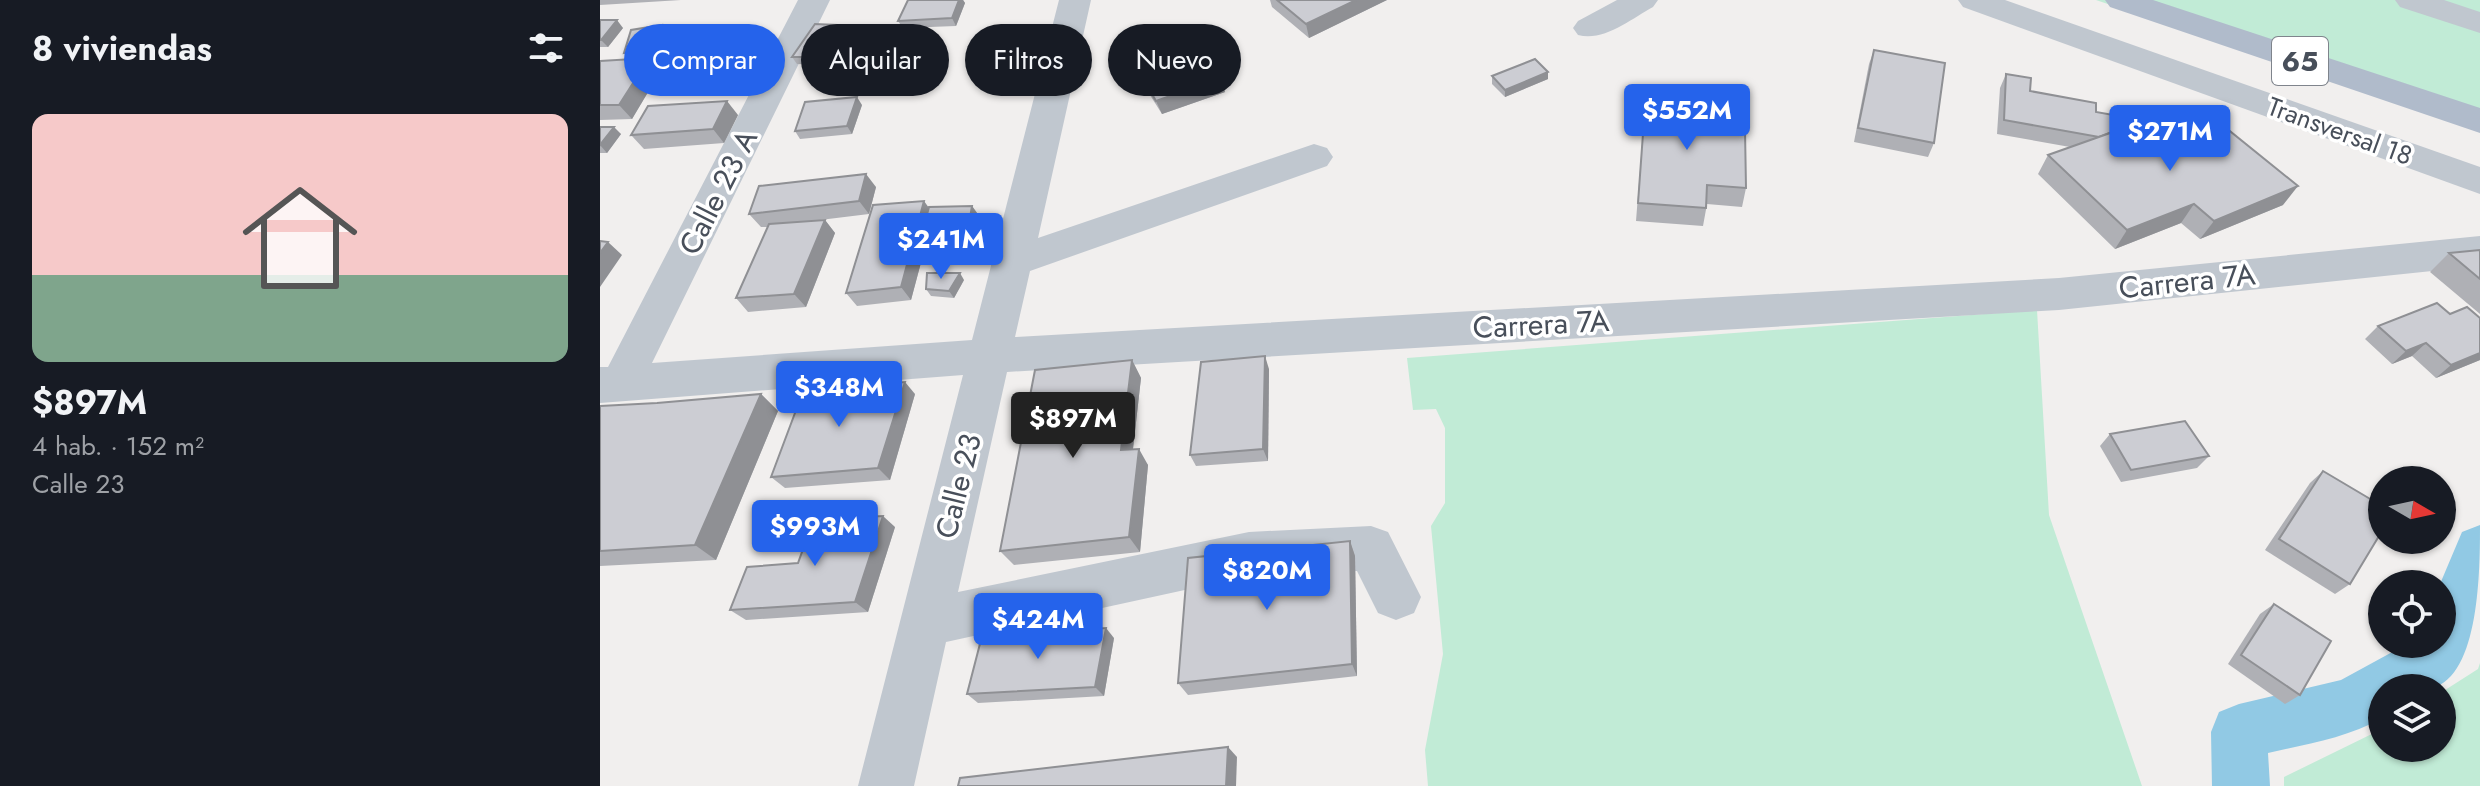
<!DOCTYPE html>
<html lang="es">
<meta charset="utf-8">
<style>
:root{--surface:#171b24;--page:#242831;--text:#f1f3f6;--muted:#9ea1a6;--accent:#2563eb}
body{margin:0;font-family:Jost,sans-serif;background:var(--page);color:var(--text);height:100vh;display:flex;flex-direction:column;font-size:30px;white-space:nowrap}
*{box-sizing:border-box;margin:0}
p{font-size:26px;color:var(--muted)}
.icon{flex:none;width:44px;height:44px;fill:none;stroke:currentColor;stroke-width:2;stroke-linecap:round;stroke-linejoin:round}
.map{position:relative;flex:1;overflow:hidden}
.drawer{display:flex;flex-direction:column;background:var(--surface);width:600px}
.drawer>*{flex:none}
.guide{position:absolute;left:24px;top:24px;width:760px;height:72px;display:flex;gap:16px}
.needle{width:52px;rotate:99deg}
.fabs{position:absolute;left:1768px;top:466px;display:grid;gap:16px}
.fabs a{display:grid;place-items:center;width:88px;height:88px;border-radius:50%;background:var(--surface);box-shadow:0 2px 6px #0004;font-size:40px}
.price{position:absolute;translate:-50% -68px;padding:0 18px;border-radius:8px;background:var(--accent);color:#fff;font-size:26px;line-height:52px;filter:drop-shadow(0 2px 4px #0008)}
.price::after{content:'';position:absolute;left:50%;top:48px;width:24px;height:18px;margin-left:-12px;background:inherit;clip-path:polygon(0 0,100% 0,50% 100%)}
.price.current{background:#222;color:#fff}
ul{padding:0;list-style:none}
li{display:grid;align-content:center;gap:16px;height:424px;padding:0 32px}
li span{display:grid;place-items:center;height:248px;border-radius:16px;color:#555}
li>.icon{margin-inline-start:auto}
span .icon{width:144px;height:144px;fill:#fffc;stroke-width:1}
li b{font-size:34px}
h2{display:flex;justify-content:space-between;align-items:center;height:96px;padding:0 32px;font-size:34px}
.pill{padding:0 28px;border-radius:36px;background:var(--surface);box-shadow:0 2px 6px #0004;font-size:28px;line-height:72px}
.pill.current{background:var(--accent);color:#fff}
main{display:flex;flex:1;min-height:0}
.map>svg:first-child{display:block}
.green{fill:#c1ebd6}
.lines{fill:none;stroke-linecap:round;stroke-linejoin:round}
.canal{fill:#91c9e4;fill-rule:evenodd}
.minor{fill:#c0c7cf;fill-rule:evenodd}
.major{fill:#b0bbcb;fill-rule:evenodd}
.wall{fill:#afb0b5}
.shaded-wall{fill:#8f9094}
.building{fill:#cccdd3;stroke:#8f9094;stroke-width:2}
.labels{text-anchor:middle;dominant-baseline:central;stroke-width:7;stroke-linejoin:round;paint-order:stroke}
.far-street-label{font-size:26px;fill:#484f5a;stroke:#fff}
.shield{fill:#fff;stroke:#7f848c;stroke-width:2}
.shield-label{font-size:28px;font-weight:bold;fill:#484f5a}
.street-label{font-size:30px;fill:#484f5a;stroke:#fff}
</style>
<main>
<section class="drawer">
<h2>8 viviendas<svg class="icon" aria-label="filters" viewBox="0 0 24 24"><path d="M4 7h16M4 17h16"/><circle cx="9" cy="7" r="2"/><circle cx="15" cy="17" r="2"/></svg></h2>
<ul>
<li><span style="background:linear-gradient(#f6c9c9 65%,#7fa58c 0)"><svg class="icon" aria-label="home" viewBox="0 0 24 24"><path d="M3 11l9-7 9 7M6 9v11h12V9"/></svg></span><div><b>$897M</b><p>4 hab. · 152 m²</p><p>Calle 23</p></div></li>
</ul>
</section>
<div class="map">
<svg width="1880" height="786" viewBox="0 0 1880 786">
<rect width="100%" height="100%" fill="#f1efee"/>
<g class="green">
<path d="M1496 0H1880V131Z"/>
<path d="M1437 310 1449 515 1542 786H828L825 750 843 654 831 526 845 503V428L836 409 813 410 807 358Z"/>
<path d="M1880 663V786H1684V777L1782 729V748H1842V692L1878 669Z"/>
</g>
<g class="lines">
<path class="canal" d="M1880 525C1880 568 1880 676 1832 688 1817 691 1798 688 1782 688V718C1747 738 1707 744 1668 753L1670 786H1612L1611 732 1619 712 1639 704 1741 680 1807 644H1842L1840 584 1862 532Z"/>
<g class="minor">
<path d="M198 0H230L52 363 372 340 459 0H491L438 238 714 144 727 148 733 157 727 166 430 271 415 337 1459 278 1880 236V266L1459 310 407 372 358 592 649 532 771 526 788 532 821 597 814 613 796 620 778 613 757 571 649 576 346 642 314 786H258L363 375 0 403V367H8Z"/>
<path d="M1017 0H1058L1053 7C1031 19 1004 42 978 35L973 28 978 21Z"/>
<path d="M1358 0H1405L1880 167V194L1363 7Z"/>
<path d="M1795 0H1844L1880 12V33L1800 7Z"/>
</g>
<path class="major" d="M1505 0H1553L1880 108V133L1510 7Z"/>
</g>
<g class="wall">
<path d="M0 0H81L0 5Z"/>
<path d="M308 0H363L365 3 356 26 303 28 298 21Z"/>
<path d="M670 0H787L709 38 672 7Z"/>
<path d="M0 20 23 28 8 47H0Z"/>
<path d="M236 25 240 32 218 65 197 64 192 57Z"/>
<path d="M68 32 63 55 43 58 60 72 32 119 0 120V61L29 59Z"/>
<path d="M1274 50 1334 143 1328 157 1254 142 1269 64Z"/>
<path d="M538 70 625 92 562 114 543 84Z"/>
<path d="M948 72V79L905 97 892 84V76Z"/>
<path d="M1406 74 1430 91 1496 112 1520 129 1592 141 1683 205 1600 239 1581 223 1515 249 1438 174 1448 155 1470 147 1397 134 1400 88Z"/>
<path d="M1046 92 1108 128 1146 188 1142 207 1107 204 1103 226 1036 221Z"/>
<path d="M262 105 252 134 200 139 195 131Z"/>
<path d="M138 115 124 143 44 149 31 135Z"/>
<path d="M0 127 21 134 7 153H0Z"/>
<path d="M276 187 269 214 220 220H225L235 233 206 307 148 312 136 298 168 227H161L149 214Z"/>
<path d="M372 206 377 213 372 237 327 240 311 300 257 306 246 293 329 207Z"/>
<path d="M1880 250V314L1830 272 1849 253Z"/>
<path d="M364 280 354 298 331 296 326 289Z"/>
<path d="M1778 326 1880 360 1836 378 1812 356 1792 364 1765 339Z"/>
<path d="M532 360 541 378 533 449 548 465 540 552 414 565 400 551Z"/>
<path d="M669 369 668 461 596 466 590 455Z"/>
<path d="M161 394 178 411 116 560 0 566V406L57 403Z"/>
<path d="M315 394 290 480 185 488 171 477Z"/>
<path d="M1510 434 1609 456 1597 468 1521 482 1500 446Z"/>
<path d="M1723 471 1750 584 1735 594 1665 550 1710 483Z"/>
<path d="M295 527 268 612 146 620 130 610 198 563Z"/>
<path d="M750 541 755 556 757 676 588 695 578 683Z"/>
<path d="M1674 604 1700 695 1685 704 1628 664 1660 614Z"/>
<path d="M514 638 504 696 378 703 367 694Z"/>
</g>
<g class="shaded-wall">
<path d="M359 0H363L365 3 356 26 352 18Z"/>
<path d="M756 0H787L709 38 706 24Z"/>
<path d="M17 20 23 28 8 47 1 40Z"/>
<path d="M62 25 68 32 63 55 30 60 24 53Z"/>
<path d="M236 25 240 32 218 65 213 57Z"/>
<path d="M49 58 60 72 32 119 19 105Z"/>
<path d="M948 72V79L905 97V90Z"/>
<path d="M621 78 625 92 562 114 556 101Z"/>
<path d="M257 97 262 105 252 134 247 126Z"/>
<path d="M127 101 138 115 124 143 113 129Z"/>
<path d="M14 127 21 134 7 153 0 145Z"/>
<path d="M266 174 276 187 269 214 259 201Z"/>
<path d="M1698 186 1683 205 1600 239 1614 221Z"/>
<path d="M324 201 334 215 322 233 327 240 311 300 301 287Z"/>
<path d="M1594 204 1581 223 1515 249 1527 230Z"/>
<path d="M372 206 377 213 372 237 368 230Z"/>
<path d="M225 220 235 233 206 307 194 294Z"/>
<path d="M8 242 22 255 0 287V253Z"/>
<path d="M360 273 364 280 354 298 349 291Z"/>
<path d="M1826 343 1812 356 1792 364 1806 351Z"/>
<path d="M1880 353V360L1836 378 1851 365Z"/>
<path d="M665 356 669 369 668 461 663 449Z"/>
<path d="M532 360 541 378 531 466 521 450Z"/>
<path d="M305 382 315 394 290 480 278 468Z"/>
<path d="M161 394 178 411 116 560 95 545Z"/>
<path d="M539 449 548 465 540 552 529 537Z"/>
<path d="M283 516 295 527 268 612 255 602Z"/>
<path d="M750 541 755 556 757 676 752 664Z"/>
<path d="M506 628 514 638 504 696 495 687Z"/>
<path d="M628 747 637 757 636 786H626Z"/>
</g>
<g class="building">
<path d="M308 0H359L352 18 298 21Z"/>
<path d="M677 0H756L706 24Z"/>
<path d="M0 20H17L1 40H0Z"/>
<path d="M215 24 236 25 213 57H192Z"/>
<path d="M62 25 57 47 24 53 31 30Z"/>
<path d="M601 48 621 78 556 101 538 70Z"/>
<path d="M1274 50 1345 63 1334 143 1258 128Z"/>
<path d="M49 58 19 105H0V61Z"/>
<path d="M935 59 948 72 905 90 892 76Z"/>
<path d="M1406 74 1431 78 1430 91 1496 103V112L1513 115 1526 112 1520 129 1499 137 1404 120Z"/>
<path d="M1046 92 1109 96 1108 128 1145 130 1146 188 1107 185 1106 208 1038 203Z"/>
<path d="M257 97 247 126 195 131 205 102Z"/>
<path d="M127 101 113 129 31 135 48 106Z"/>
<path d="M1561 115 1592 141 1626 128 1698 186 1614 221 1594 204 1527 230 1448 155Z"/>
<path d="M0 127H14L0 145Z"/>
<path d="M266 174 259 201 149 214 159 186Z"/>
<path d="M324 201 301 287 246 293 273 205Z"/>
<path d="M372 206 368 230 322 233 329 207Z"/>
<path d="M225 220 194 294 136 298 169 224Z"/>
<path d="M0 241 8 242 0 253Z"/>
<path d="M1880 250V279L1849 253Z"/>
<path d="M327 273H360L349 291 326 289Z"/>
<path d="M1837 303 1850 314 1867 307 1880 318V353L1851 365 1826 343 1806 351 1778 326Z"/>
<path d="M665 356 663 449 590 455 601 362Z"/>
<path d="M532 360 521 450 539 449 529 537 400 551 435 370Z"/>
<path d="M305 382 278 468 171 477 204 389Z"/>
<path d="M161 394 95 545 0 551V406L57 403Z"/>
<path d="M1585 421 1609 456 1531 470 1510 434Z"/>
<path d="M1723 471 1782 506V531L1750 584 1679 539Z"/>
<path d="M283 516 255 602 130 610 147 567 198 563 214 519Z"/>
<path d="M750 541 752 664 578 683 588 558Z"/>
<path d="M1674 604 1731 641 1700 695 1641 655Z"/>
<path d="M506 628 495 687 367 694 382 636Z"/>
<path d="M628 747 626 786H358L360 778Z"/>
</g>
<g class="labels">
<g class="far-street-label">
<text transform="translate(1740 131) rotate(20)">Transversal 18</text>
</g>
<rect class="shield" x="1672" y="37" width="56" height="48" rx="6"/>
<g class="shield-label">
<text x="1700" y="61">65</text>
</g>
<g class="street-label">
<text transform="translate(118 192) rotate(-63)">Calle 23 A</text>
<text transform="translate(1587 281) rotate(-6)">Carrera 7A</text>
<text transform="translate(941 324) rotate(-3)">Carrera 7A</text>
<text transform="translate(358 486) rotate(-76)">Calle 23</text>
</g>
</g>
</svg>
<div class="fabs">
<a><svg class="needle" viewBox="-14 -14 28 28"><path d="M0-13l5 13h-10z" fill="#e53935"/><path d="M0 13l5-13h-10z" fill="#9ea1a6"/></svg></a>
<a><svg class="icon" aria-label="locate" viewBox="0 0 24 24"><circle cx="12" cy="12" r="6"/><path d="M12 2v4M12 18v4M2 12h4M18 12h4"/></svg></a>
<a><svg class="icon" aria-label="layers" viewBox="0 0 24 24"><path d="M12 4l9 5-9 5-9-5zM3 14l9 5 9-5"/></svg></a>
</div>
<b class="price" style="left:1087px;top:152px">$552M</b>
<b class="price" style="left:1570px;top:173px">$271M</b>
<b class="price" style="left:341px;top:281px">$241M</b>
<b class="price" style="left:239px;top:429px">$348M</b>
<b class="price current" style="left:473px;top:460px">$897M</b>
<b class="price" style="left:215px;top:568px">$993M</b>
<b class="price" style="left:667px;top:612px">$820M</b>
<b class="price" style="left:438px;top:661px">$424M</b>
<div class="guide">
<a class="pill current">Comprar</a>
<a class="pill">Alquilar</a>
<a class="pill">Filtros</a>
<a class="pill">Nuevo</a>
</div>
</div>
</main>
